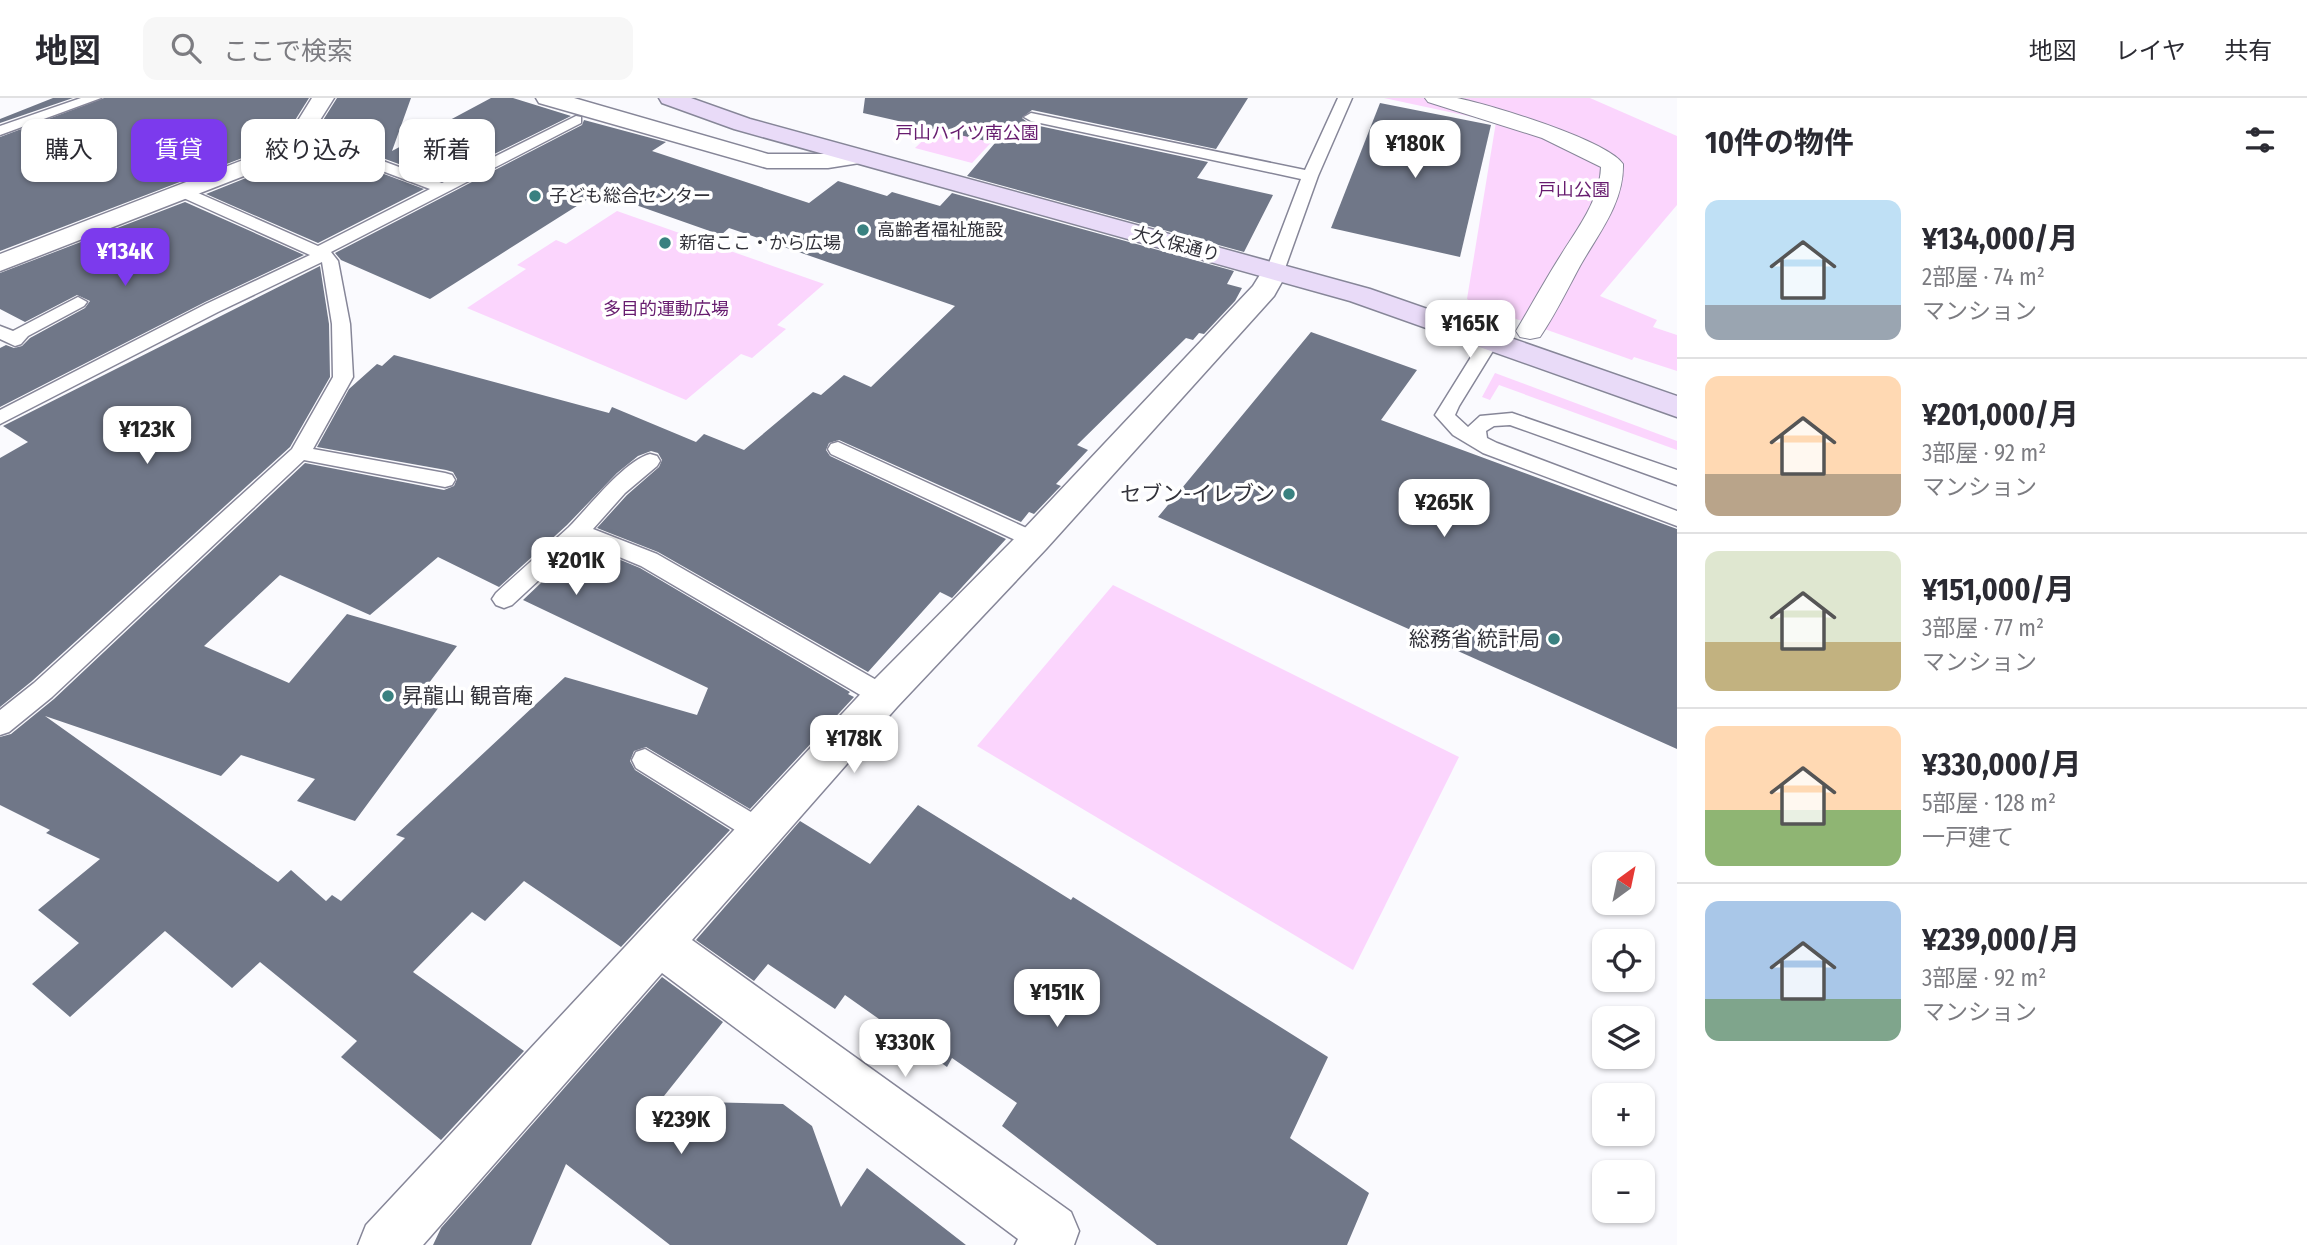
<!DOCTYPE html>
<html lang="ja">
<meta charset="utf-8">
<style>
:root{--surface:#fff;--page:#f7f7f7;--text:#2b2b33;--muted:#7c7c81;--line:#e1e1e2;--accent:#7c3aed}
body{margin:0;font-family:"Fira Sans Condensed","Noto Sans JP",sans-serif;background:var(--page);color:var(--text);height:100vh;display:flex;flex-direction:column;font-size:26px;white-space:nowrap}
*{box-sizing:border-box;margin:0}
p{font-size:23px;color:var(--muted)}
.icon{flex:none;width:38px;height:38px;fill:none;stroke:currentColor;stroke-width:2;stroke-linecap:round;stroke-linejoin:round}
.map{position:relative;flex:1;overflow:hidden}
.sheet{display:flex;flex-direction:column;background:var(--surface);width:630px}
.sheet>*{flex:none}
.guide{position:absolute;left:21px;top:21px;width:665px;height:63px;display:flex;gap:14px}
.needle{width:46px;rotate:33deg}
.fabs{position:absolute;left:1592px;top:754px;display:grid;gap:14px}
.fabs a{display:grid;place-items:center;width:63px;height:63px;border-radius:14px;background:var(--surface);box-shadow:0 2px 5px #0004;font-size:35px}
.price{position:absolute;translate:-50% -60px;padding:0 16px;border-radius:14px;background:#fff;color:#222;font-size:23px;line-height:46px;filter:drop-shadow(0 2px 4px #0008)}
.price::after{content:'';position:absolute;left:50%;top:42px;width:21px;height:16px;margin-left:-10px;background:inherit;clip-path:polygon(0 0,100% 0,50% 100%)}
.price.active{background:var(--accent);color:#fff}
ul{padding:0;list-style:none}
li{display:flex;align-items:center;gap:21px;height:175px;padding:0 28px}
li+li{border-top:2px solid var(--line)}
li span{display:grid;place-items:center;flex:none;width:196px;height:140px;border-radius:14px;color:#555}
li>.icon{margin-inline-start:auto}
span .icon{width:84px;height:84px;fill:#fffc;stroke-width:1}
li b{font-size:30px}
h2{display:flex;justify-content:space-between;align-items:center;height:84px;padding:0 28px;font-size:30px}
.pill{padding:0 24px;border-radius:14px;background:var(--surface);box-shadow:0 2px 5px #0004;font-size:24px;line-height:63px}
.pill.active{background:var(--accent);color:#fff}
header{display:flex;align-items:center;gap:42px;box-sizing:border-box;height:98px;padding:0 35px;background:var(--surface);border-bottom:2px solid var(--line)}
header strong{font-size:33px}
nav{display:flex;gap:38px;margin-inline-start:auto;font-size:24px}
.search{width:490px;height:63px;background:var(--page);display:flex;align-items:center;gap:18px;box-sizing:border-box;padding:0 24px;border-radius:14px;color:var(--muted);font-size:26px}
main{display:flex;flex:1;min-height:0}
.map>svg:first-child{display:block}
.green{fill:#fbd5fd}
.building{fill:#707788}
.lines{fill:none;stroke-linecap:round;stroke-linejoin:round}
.service-casing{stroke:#868698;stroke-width:3}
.pedestrian-casing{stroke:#868698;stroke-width:2}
.minor-casing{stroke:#868698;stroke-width:3}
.secondary-casing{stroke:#868698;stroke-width:3}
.service{fill:#fff;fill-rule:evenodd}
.pedestrian{fill:#fff;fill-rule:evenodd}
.minor{fill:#fff;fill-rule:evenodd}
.secondary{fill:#e9dbf8;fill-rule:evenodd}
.poi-dot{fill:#398180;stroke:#fff;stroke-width:2.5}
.labels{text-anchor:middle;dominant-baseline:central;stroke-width:7;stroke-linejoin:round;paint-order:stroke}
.far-park-label{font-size:18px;fill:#671c6f;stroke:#fff}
.far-poi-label{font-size:18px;fill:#32323a;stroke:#fff;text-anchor:start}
.far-street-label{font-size:18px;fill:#32323a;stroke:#fff}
.poi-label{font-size:21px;fill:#32323a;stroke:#fff;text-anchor:end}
</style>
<header>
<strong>地図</strong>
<div class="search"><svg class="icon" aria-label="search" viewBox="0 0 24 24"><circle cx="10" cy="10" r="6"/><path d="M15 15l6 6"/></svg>ここで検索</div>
<nav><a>地図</a><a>レイヤ</a><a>共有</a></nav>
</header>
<main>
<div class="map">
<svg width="1677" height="1147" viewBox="0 0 1677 1147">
<rect width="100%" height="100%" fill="#fafafe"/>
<g class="green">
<path d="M968 0 1028 5 972 65 915 50Z"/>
<path d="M1384 0H1590L1677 38V107L1600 198 1657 222 1653 229 1677 237V273L1634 259 1632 262 1474 206 1467 201 1496 24Z"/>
<path d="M617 113 824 186 777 227 786 231 752 260 741 256 686 302 467 210 526 171 517 167 556 142 566 146Z"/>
<path d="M1495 275 1677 343V352L1499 287 1490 302 1482 299Z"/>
<path d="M1113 487 1459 659 1353 872 977 648Z"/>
</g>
<g class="building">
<path d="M53 0H73L0 25V21Z"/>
<path d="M104 0H309L292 27 263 52 0 153V39Z"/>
<path d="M337 0H411L392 53 491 0H513L571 18 442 82 315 35Z"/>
<path d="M865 0H1248L1216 51 1032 12 1022 20 1030 26 1208 64 1197 80 1273 97 1244 154 967 78 995 45 863 15Z"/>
<path d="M1380 5 1491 27 1460 159 1331 130Z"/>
<path d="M584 22 666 44 652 53 809 105 838 83 887 98 892 94 940 108 952 95 1234 173 1227 186 1242 190 1235 203 1204 236 1199 235 1193 242 1186 240 1077 347 1088 352 1056 386 1061 388 1057 392 1034 416 1029 414 1021 424 839 342 829 345 826 352 830 358 1006 441 952 500 940 494 868 574 658 454 597 430 627 397 659 369 662 362 658 355 651 353 638 358 617 375 567 427 499 489 438 459 370 517 280 477 204 548 289 585 347 516 457 548 416 602 439 609 355 723 297 703 315 681 241 657 221 678 45 618 278 784 291 772 326 803 332 797 341 803 405 740 396 737 565 579 697 617 708 590 523 502 582 446 640 470 850 594 848 596 854 599 750 711 646 649 634 653 630 663 635 672 730 732 621 849 524 783 485 823 472 814 413 874 524 953 441 1042 341 959 357 943 260 864 232 890 165 833 70 919 32 886 79 845 38 812 100 761 46 735 50 732 0 707V639L11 636 54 601 305 365 444 392 454 388 457 381 453 374 446 372 317 349 349 291 377 266 382 268 394 257 609 315 612 309 696 344 704 336 744 352 813 294 821 297 844 277 871 289 955 208 729 130 721 137 599 94 430 201 341 162 335 155 582 27Z"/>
<path d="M304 46 424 91 318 145 206 96 281 66Z"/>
<path d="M185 104 304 157 205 204 0 309V250L6 247 14 250 22 248 30 240 85 210 90 203 77 197 25 224 0 211V175Z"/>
<path d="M320 168 329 226 330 279 290 349 32 583 0 609V360L28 344 3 328Z"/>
<path d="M1311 234 1417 272 1381 322 1677 431V651L1158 419Z"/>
<path d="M918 707 1071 802 1073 799 1328 959 1290 1040 1369 1095 1347 1147H1157L1002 1028 1017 1005 952 960 947 969 845 897 835 911 768 866 754 883 696 842 800 723 870 766Z"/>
<path d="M662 879 723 924 660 1003 783 1006 812 1028 841 1109 867 1070 966 1147H670L566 1066 531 1147H433L441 1130Z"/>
</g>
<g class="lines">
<g class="service-casing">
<g id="service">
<path d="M81 0H101L0 37V28Z"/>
<path d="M1338 0H1352L1318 78 1284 173 1275 178 1266 173 1301 81 1031 23 1024 19 1031 15 1305 72Z"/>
<path d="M576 18 581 19V25L331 154 338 163 350 226 353 279 313 351 445 375 452 377 455 382 452 387 445 389 304 362 52 599 9 634 0 637V612L34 585 292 351 333 279 332 226 322 164 218 214 0 326V312L206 206 310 157 177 97 175 94 177 91H189L318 148 430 91 295 40 293 37 295 34H305L442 85Z"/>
<path d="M78 199 87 204 84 208 28 238 21 246 15 248 0 241V228L13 233Z"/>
<path d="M1490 237 1499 243 1459 308 1455 317 1468 329 1480 318 1512 315 1677 372V387L1510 327 1494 328 1486 333 1487 340 1497 345 1677 413V428L1483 355 1453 337 1435 317 1481 243Z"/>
<path d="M838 344 1042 437 1045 442 1042 447 1034 450 1026 447 831 356 828 351 831 346Z"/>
<path d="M650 356 657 358 660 363 657 368 625 395 593 431 657 456 892 591 895 598 892 605 883 608 874 605 641 468 581 443 512 507 504 510 496 507 492 501 496 495C520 473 545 451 569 429 589 409 624 363 650 356Z"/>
<path d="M645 651 771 726 775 734 771 742 761 746 751 742 636 670 632 662 636 654Z"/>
</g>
</g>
<g class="pedestrian-casing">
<path id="pedestrian" d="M1425 0C1435 0 1447 0 1457 0 1488 6 1607 42 1623 66 1624 105 1598 136 1580 168 1567 192 1555 217 1540 239L1530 241 1520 239 1516 233C1531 208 1545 182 1561 157 1577 131 1600 102 1601 69L1542 40 1428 4Z"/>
</g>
<g class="minor-casing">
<g id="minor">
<path d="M312 0H334L310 38 280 64 0 173V156L264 54 294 29Z"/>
<path d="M536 0H574L768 56H828L858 52 866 54 870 59 866 64 828 70H767L539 5Z"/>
<path d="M1275 165 1284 167 1288 173 1274 198 1046 451 897 609 692 842 1071 1114 1079 1133 1074 1147H1015L1018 1141 662 875 423 1147H358L366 1127 869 587 1022 433 1253 188 1266 167Z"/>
</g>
</g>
<g class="secondary-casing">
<path id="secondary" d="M659 0H691L750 21 1370 191 1677 298V319L1350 203 734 31 662 5Z"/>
</g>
<use href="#service" class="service"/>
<use href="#pedestrian" class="pedestrian"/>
<use href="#minor" class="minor"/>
<use href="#secondary" class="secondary"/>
</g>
<g class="poi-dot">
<circle cx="535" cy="98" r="7"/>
<circle cx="863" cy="132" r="7"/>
<circle cx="665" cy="145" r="7"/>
<circle cx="1289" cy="396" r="7"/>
<circle cx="1554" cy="541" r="7"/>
<circle cx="388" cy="598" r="7"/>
</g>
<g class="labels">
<g class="far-park-label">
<text x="967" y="35">戸山ハイツ南公園</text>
<text x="1574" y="92">戸山公園</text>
<text x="666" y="211">多目的運動広場</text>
</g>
<g class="far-poi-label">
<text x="549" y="98">子ども総合センター</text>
<text x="877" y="132">高齢者福祉施設</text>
<text x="679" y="145">新宿ここ・から広場</text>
</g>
<g class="far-street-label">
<text transform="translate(1176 146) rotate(15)">大久保通り</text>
</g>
<g class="poi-label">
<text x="1275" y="396">セブン-イレブン</text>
<text x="1540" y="541">総務省 統計局</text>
<text x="402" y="598" text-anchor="start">昇龍山 観音庵</text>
</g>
</g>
</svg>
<div class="fabs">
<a><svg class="needle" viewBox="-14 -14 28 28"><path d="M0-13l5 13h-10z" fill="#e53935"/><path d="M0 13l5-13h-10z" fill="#7c7c81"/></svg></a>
<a><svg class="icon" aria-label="locate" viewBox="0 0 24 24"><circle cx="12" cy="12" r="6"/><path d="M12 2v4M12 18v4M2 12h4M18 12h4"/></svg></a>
<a><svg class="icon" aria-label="layers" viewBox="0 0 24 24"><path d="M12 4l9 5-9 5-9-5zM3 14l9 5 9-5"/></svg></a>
<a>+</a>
<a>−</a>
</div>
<b class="price" style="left:1415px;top:82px">¥180K</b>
<b class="price active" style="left:125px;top:190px">¥134K</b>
<b class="price" style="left:1470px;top:262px">¥165K</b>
<b class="price" style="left:147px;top:368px">¥123K</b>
<b class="price" style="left:1444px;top:441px">¥265K</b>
<b class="price" style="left:576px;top:499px">¥201K</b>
<b class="price" style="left:854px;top:677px">¥178K</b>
<b class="price" style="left:1057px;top:931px">¥151K</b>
<b class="price" style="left:905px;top:981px">¥330K</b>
<b class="price" style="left:681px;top:1058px">¥239K</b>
<div class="guide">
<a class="pill">購入</a>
<a class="pill active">賃貸</a>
<a class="pill">絞り込み</a>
<a class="pill">新着</a>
</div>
</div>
<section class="sheet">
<h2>10件の物件<svg class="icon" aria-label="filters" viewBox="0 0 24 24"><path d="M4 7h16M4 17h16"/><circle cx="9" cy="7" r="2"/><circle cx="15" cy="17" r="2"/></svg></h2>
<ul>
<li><span style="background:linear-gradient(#bfe0f5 75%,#9aa5b1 0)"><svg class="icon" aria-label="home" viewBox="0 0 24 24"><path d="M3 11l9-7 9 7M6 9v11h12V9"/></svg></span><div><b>¥134,000/月</b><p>2部屋 · 74 m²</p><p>マンション</p></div></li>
<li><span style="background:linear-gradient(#ffd9b3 70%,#b9a48a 0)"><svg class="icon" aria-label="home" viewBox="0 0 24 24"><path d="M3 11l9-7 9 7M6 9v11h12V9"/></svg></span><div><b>¥201,000/月</b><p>3部屋 · 92 m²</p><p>マンション</p></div></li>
<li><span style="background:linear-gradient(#dfe7d0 65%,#c2b280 0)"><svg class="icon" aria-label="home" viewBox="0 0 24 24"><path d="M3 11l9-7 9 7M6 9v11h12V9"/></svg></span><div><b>¥151,000/月</b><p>3部屋 · 77 m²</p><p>マンション</p></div></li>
<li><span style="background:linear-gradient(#ffd9b3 60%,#8fb573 0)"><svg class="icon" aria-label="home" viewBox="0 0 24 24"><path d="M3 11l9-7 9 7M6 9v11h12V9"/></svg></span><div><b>¥330,000/月</b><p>5部屋 · 128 m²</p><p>一戸建て</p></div></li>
<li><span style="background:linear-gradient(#a9c7e8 70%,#7fa58c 0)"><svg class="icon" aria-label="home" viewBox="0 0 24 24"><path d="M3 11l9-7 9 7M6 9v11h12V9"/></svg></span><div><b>¥239,000/月</b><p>3部屋 · 92 m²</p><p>マンション</p></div></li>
</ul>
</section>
</main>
